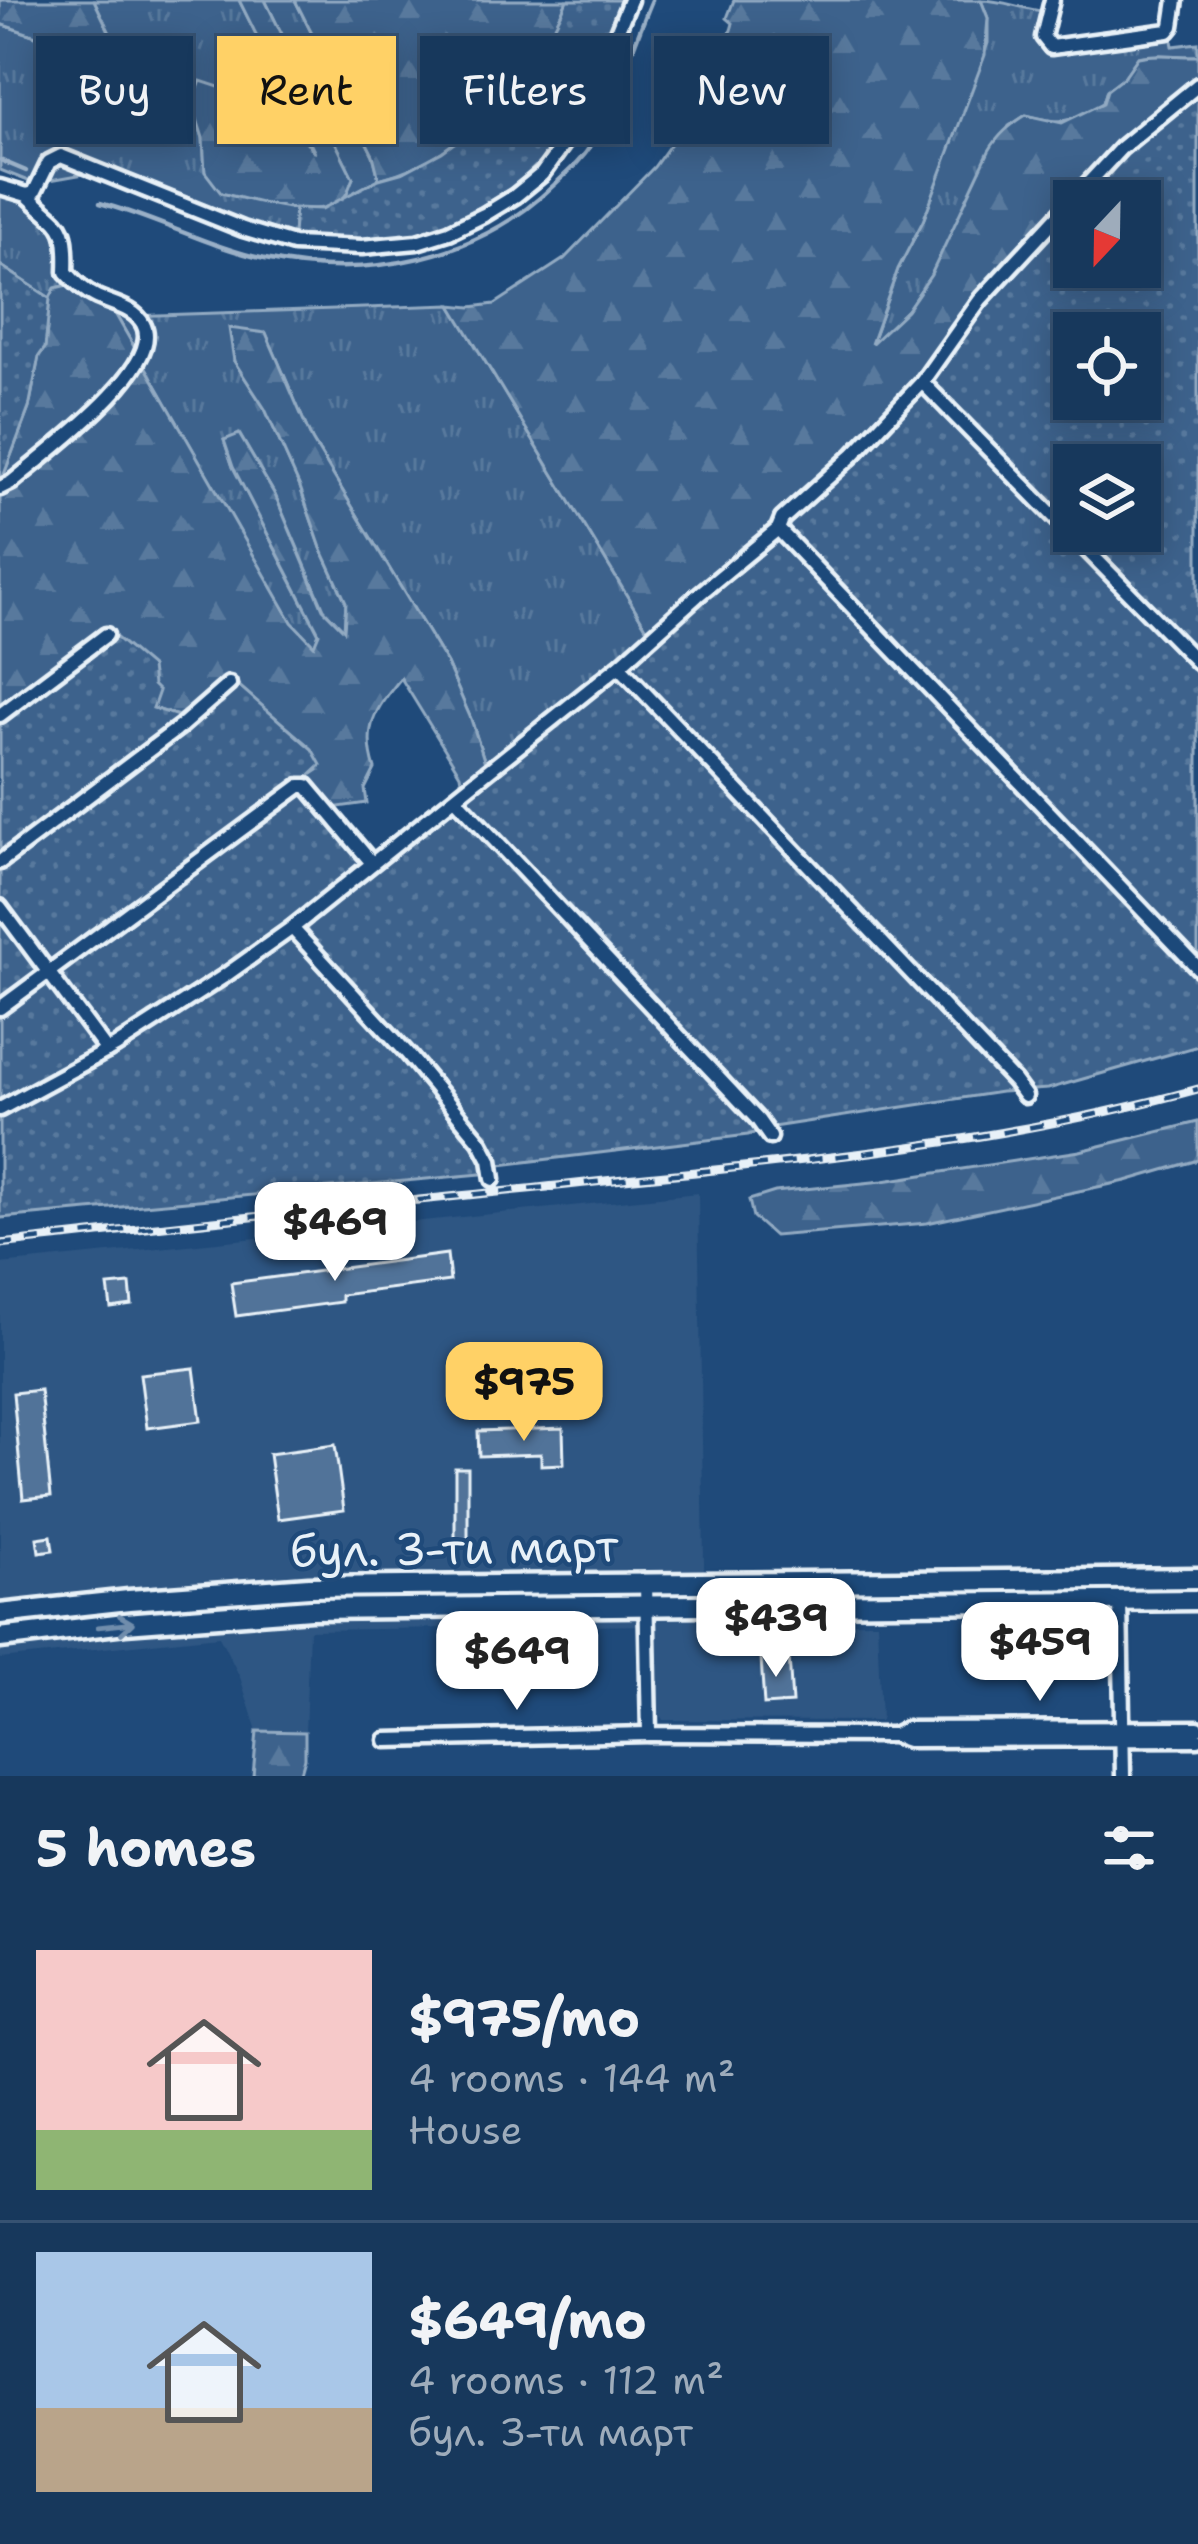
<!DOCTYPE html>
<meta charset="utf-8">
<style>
:root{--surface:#17385c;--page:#203f62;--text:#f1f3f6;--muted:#9eacbb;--line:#365272;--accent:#ffd166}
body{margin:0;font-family:"Shantell Sans",sans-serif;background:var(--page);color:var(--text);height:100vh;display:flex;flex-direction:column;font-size:45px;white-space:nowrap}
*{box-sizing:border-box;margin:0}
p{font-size:39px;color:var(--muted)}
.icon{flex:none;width:66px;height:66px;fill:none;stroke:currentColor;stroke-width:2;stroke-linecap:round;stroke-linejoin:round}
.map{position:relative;height:1776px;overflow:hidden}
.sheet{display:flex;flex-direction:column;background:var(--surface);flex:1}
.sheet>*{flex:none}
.hud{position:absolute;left:36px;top:36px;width:1128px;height:108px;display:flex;gap:24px}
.needle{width:78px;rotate:202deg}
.buttons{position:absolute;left:1053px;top:180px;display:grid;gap:24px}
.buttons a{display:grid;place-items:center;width:108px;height:108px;border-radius:0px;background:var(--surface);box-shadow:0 6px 30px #0003,0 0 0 3px var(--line);font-size:60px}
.price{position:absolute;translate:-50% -102px;padding:0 27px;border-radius:24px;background:#fff;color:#222;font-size:39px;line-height:78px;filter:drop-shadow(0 3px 6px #0008)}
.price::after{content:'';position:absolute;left:50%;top:72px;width:36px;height:27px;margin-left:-18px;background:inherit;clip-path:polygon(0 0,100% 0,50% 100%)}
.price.current{background:var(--accent);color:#111}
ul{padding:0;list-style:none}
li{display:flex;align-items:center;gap:36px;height:300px;padding:0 36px}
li+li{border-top:3px solid var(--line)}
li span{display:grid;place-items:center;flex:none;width:336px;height:240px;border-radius:0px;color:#555}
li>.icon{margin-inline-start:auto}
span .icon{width:144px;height:144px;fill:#fffc;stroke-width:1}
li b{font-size:51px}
h2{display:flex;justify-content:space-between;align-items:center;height:144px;padding:0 36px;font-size:51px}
.chip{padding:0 42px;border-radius:0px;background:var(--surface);box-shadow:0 6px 30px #0003,0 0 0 3px var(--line);font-size:42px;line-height:108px}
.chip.current{background:var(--accent);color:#111}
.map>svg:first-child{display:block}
.built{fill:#2e5683}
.grass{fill:url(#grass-tufts);stroke:#92aac2;stroke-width:3}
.forest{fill:url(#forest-firs);stroke:#92aac2;stroke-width:3}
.garden{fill:url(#garden-dots);stroke:#92aac2;stroke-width:3;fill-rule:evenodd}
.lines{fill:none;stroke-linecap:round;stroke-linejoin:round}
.stream{stroke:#9ab0c7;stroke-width:4.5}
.building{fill:#517399;stroke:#e8f1f8;stroke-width:3}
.street-casing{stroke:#e8f1f8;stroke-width:21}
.secondary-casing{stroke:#e8f1f8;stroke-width:27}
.street{stroke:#1f4a7a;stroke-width:12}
.secondary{stroke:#1f4a7a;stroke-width:18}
.rail-casing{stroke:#e8f1f8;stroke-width:9}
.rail{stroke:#1f4a7a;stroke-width:4.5;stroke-dasharray:14;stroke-linecap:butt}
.oneway{stroke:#6f8dac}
.labels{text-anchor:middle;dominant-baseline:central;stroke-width:9;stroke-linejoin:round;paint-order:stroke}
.street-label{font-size:45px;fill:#e8f1f8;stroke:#1f4a7a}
</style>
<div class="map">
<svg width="1198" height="1776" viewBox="0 0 1198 1776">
<defs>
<pattern id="grass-tufts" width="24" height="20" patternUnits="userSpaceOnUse" patternTransform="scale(3)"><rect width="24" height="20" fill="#3c628c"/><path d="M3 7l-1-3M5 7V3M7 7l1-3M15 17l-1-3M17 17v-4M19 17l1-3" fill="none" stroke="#58799d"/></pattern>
<pattern id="forest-firs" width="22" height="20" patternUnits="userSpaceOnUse" patternTransform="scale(3)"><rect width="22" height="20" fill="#3c628c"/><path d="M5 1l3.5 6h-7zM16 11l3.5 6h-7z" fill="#58799d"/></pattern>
<pattern id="garden-dots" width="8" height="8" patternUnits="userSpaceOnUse" patternTransform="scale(3)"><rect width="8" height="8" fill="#3c628c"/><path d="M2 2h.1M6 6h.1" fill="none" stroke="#58799d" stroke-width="1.8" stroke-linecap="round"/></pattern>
</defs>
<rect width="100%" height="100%" fill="#1f4a7a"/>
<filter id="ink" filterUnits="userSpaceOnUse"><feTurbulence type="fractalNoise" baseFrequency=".00833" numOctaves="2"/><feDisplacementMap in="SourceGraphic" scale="24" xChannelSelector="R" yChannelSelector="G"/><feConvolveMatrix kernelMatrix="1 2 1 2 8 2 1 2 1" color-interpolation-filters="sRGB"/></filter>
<g filter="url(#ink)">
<path class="built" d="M698 1193 705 1623 877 1622 881 1721 663 1720 657 1709 653 1625 309 1630 305 1732 257 1731 240 1677 219 1636 0 1659V1264Z"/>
<g class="grass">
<path d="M94 0H239L319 161 192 103 203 138 205 171 286 207 295 208 293 235 237 220 143 182 84 174 33 183 0 170V24L36 36 57 48 98 94 126 112 163 146Z"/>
<path d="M265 0H295L373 155 379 179 344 198 353 178Z"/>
<path d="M981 0C1003 0 1021 9 1043 11L1039 44 1054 53 1171 35 1173 46 1198 43V56C1177 57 1159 52 1138 57L1124 77 1107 90 1103 103C1068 123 1065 125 1026 115L1009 126 931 275 907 310 870 347 898 269 923 221 988 43V18Z"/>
<path d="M0 193 30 199 56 221 58 267 63 281 72 284 56 288 50 298 0 265Z"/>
<path d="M451 305 649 632 486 766 471 719 447 664 312 440 266 333 234 361 265 409 300 487 321 548 346 602 344 631 324 609 275 495 240 435 224 440 233 467 319 634 314 646 292 623 113 310 128 316Z"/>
</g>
<g class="forest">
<path d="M0 0H94L166 149 126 112 98 94 57 48 36 36 0 24Z"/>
<path d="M239 0H265L353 178C350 184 349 191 345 196 322 224 252 200 221 193L205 172 203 138 192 103 201 81 243 95 284 113 315 153Z"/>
<path d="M295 0H567C552 39 524 72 498 104L491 103C463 143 427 166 379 179L373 155Z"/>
<path d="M734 0H981L988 18 985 55 923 221 898 269 871 344 907 310 931 275 989 151C998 135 1010 125 1026 115L1062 123 1103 103 1107 90 1124 77 1138 57C1159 52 1177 57 1198 56V79L1120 143 1042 229C989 268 961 330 919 379 838 472 743 552 649 632L451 305 471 307 495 304 564 259 654 167 682 128 698 85 706 87C714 65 728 45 733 23L727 18Z"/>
<path d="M72 284 113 310 292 622 314 645 319 633 233 467 224 440 239 434 275 495 323 609 344 630 346 602 321 548 300 487 265 409 234 361 229 328 266 333 312 440 447 664 471 719 486 766 462 786 460 774 401 678C375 710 362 728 375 769L365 789 367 803 332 808 306 778 318 770 312 749 229 678 178 716 152 708H0V485L29 408 39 356 45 348 50 298 55 288Z"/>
<path d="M1198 1122V1160L1126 1181 927 1223 774 1236 753 1217 749 1200 775 1192 883 1181 1080 1151Z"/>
<path d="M257 1731 305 1732V1758L300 1776H253Z"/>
</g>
<g class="garden">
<path d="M567 0H624L578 115 556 146 516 185 455 222 417 237 377 240 293 235 295 208 322 209 379 179 404 172 442 152 472 130 461 113 485 96 491 103 498 104C524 72 552 39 567 0Z"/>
<path d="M1198 89V1046L1048 1089 1001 1092 773 1127 748 1135 500 1165 481 1174 0 1218V708L106 629 151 667 153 685 159 691 153 708 178 716 229 677 312 749 321 765 306 779 374 856 785 524 855 459 984 303 1074 204V267H1140V201H1077L1126 150ZM1074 333H1140V399H1074ZM1074 465H1140V531H1074Z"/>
<path d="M0 265 50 298 45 348 39 356 29 408 0 485Z"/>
</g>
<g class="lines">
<g class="stream">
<path d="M0 160 26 171"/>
<path d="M100 203C156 218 209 247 265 259 368 281 479 259 555 184 568 172 582 160 592 144 617 99 632 47 652 0"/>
</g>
</g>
<g class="building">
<path d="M447 1254 450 1281 341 1295V1302L236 1316 231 1283Z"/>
<path d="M130 1284 132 1305 111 1308 108 1286Z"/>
<path d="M194 1368 201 1421 147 1428 140 1374Z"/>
<path d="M40 1390 51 1496 23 1499 13 1393Z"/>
<path d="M563 1428 564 1464 541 1465V1454L479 1456 478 1431Z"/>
<path d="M335 1445 344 1510 278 1519 269 1454Z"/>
<path d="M455 1468H468V1541L455 1540Z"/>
<path d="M51 1536 53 1550 39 1552 37 1538Z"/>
<path d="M789 1656 792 1703 764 1705 761 1658Z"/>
</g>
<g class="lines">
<g class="street-casing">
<g id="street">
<path d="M1052 0 1043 37 1051 47 1168 31 1172 26 1176 0"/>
<path d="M0 187 27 195 34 193 49 162 61 156 243 229 293 244 362 247 417 242 449 232 484 215 515 196 542 174 582 118 630 0"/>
<path d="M922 382 1198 663"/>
<path d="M0 488 12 482C41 457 167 366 143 324 134 307 110 304 95 296 84 291 74 281 66 272 68 220 61 228 27 195"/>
<path d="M778 529 1198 968"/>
<path d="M619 666 1014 1081 1025 1096"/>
<path d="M0 715 106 635"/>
<path d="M455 798 758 1120 770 1137"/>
<path d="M0 862 181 726 229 684"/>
<path d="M0 907 107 1051"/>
<path d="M292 928 407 1053 480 1141 490 1160 493 1179"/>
<path d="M0 1008 300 786H307L371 862"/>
<path d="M0 1109 116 1046 223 977 292 928 619 666 697 596 778 529 782 519 853 455 922 382 980 300 1121 148 1198 85"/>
<path d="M646 1583 649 1734 893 1735 908 1740 1198 1739"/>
<path d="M1120 1600 1123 1776"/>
<path d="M894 1735 906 1729 1198 1728"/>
<path d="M386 1740 649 1734"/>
</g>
</g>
<g class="secondary-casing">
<g id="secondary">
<path d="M0 1614 129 1600 309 1587 1198 1578"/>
<path d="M0 1638 125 1623 310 1609 1198 1600"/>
</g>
</g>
<use href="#street" class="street"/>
<use href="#secondary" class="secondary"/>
<g class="rail-casing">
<path id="rail" d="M0 1244C208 1220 416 1201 624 1179 818 1160 1010 1141 1198 1089"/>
</g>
<use href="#rail" class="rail"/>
</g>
<defs><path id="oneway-shaft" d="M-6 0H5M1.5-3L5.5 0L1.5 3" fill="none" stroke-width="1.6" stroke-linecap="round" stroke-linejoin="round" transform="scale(3)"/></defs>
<use class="oneway" href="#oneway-shaft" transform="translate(116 1625) rotate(-6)"/>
</g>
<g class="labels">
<g class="street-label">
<text transform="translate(454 1548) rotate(-1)">бул. 3-ти март</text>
</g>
</g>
</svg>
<div class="buttons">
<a><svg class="needle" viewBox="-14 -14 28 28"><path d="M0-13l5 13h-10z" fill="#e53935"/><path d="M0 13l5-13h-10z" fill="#9eacbb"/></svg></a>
<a><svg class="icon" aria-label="locate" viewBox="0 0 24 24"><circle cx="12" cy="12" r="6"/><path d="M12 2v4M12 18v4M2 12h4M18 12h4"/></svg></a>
<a><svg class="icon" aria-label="layers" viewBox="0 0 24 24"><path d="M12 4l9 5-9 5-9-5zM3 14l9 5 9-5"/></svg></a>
</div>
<b class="price" style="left:335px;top:1284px">$469</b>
<b class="price current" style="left:524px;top:1444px">$975</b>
<b class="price" style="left:776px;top:1680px">$439</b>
<b class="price" style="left:1040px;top:1704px">$459</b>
<b class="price" style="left:517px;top:1713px">$649</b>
<div class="hud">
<a class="chip">Buy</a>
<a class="chip current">Rent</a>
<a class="chip">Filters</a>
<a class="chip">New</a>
</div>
</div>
<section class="sheet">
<h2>5 homes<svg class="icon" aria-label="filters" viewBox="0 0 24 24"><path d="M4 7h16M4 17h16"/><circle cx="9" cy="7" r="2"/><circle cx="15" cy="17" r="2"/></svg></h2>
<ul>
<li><span style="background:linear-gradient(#f6c9c9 75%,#8fb573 0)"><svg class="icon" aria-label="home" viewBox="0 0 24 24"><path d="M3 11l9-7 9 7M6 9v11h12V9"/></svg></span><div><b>$975/mo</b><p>4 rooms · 144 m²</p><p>House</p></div></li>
<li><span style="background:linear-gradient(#a9c7e8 65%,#b9a48a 0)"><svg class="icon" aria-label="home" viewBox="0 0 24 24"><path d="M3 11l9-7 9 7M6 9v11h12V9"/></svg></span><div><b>$649/mo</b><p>4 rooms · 112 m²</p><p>бул. 3-ти март</p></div></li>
</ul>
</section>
